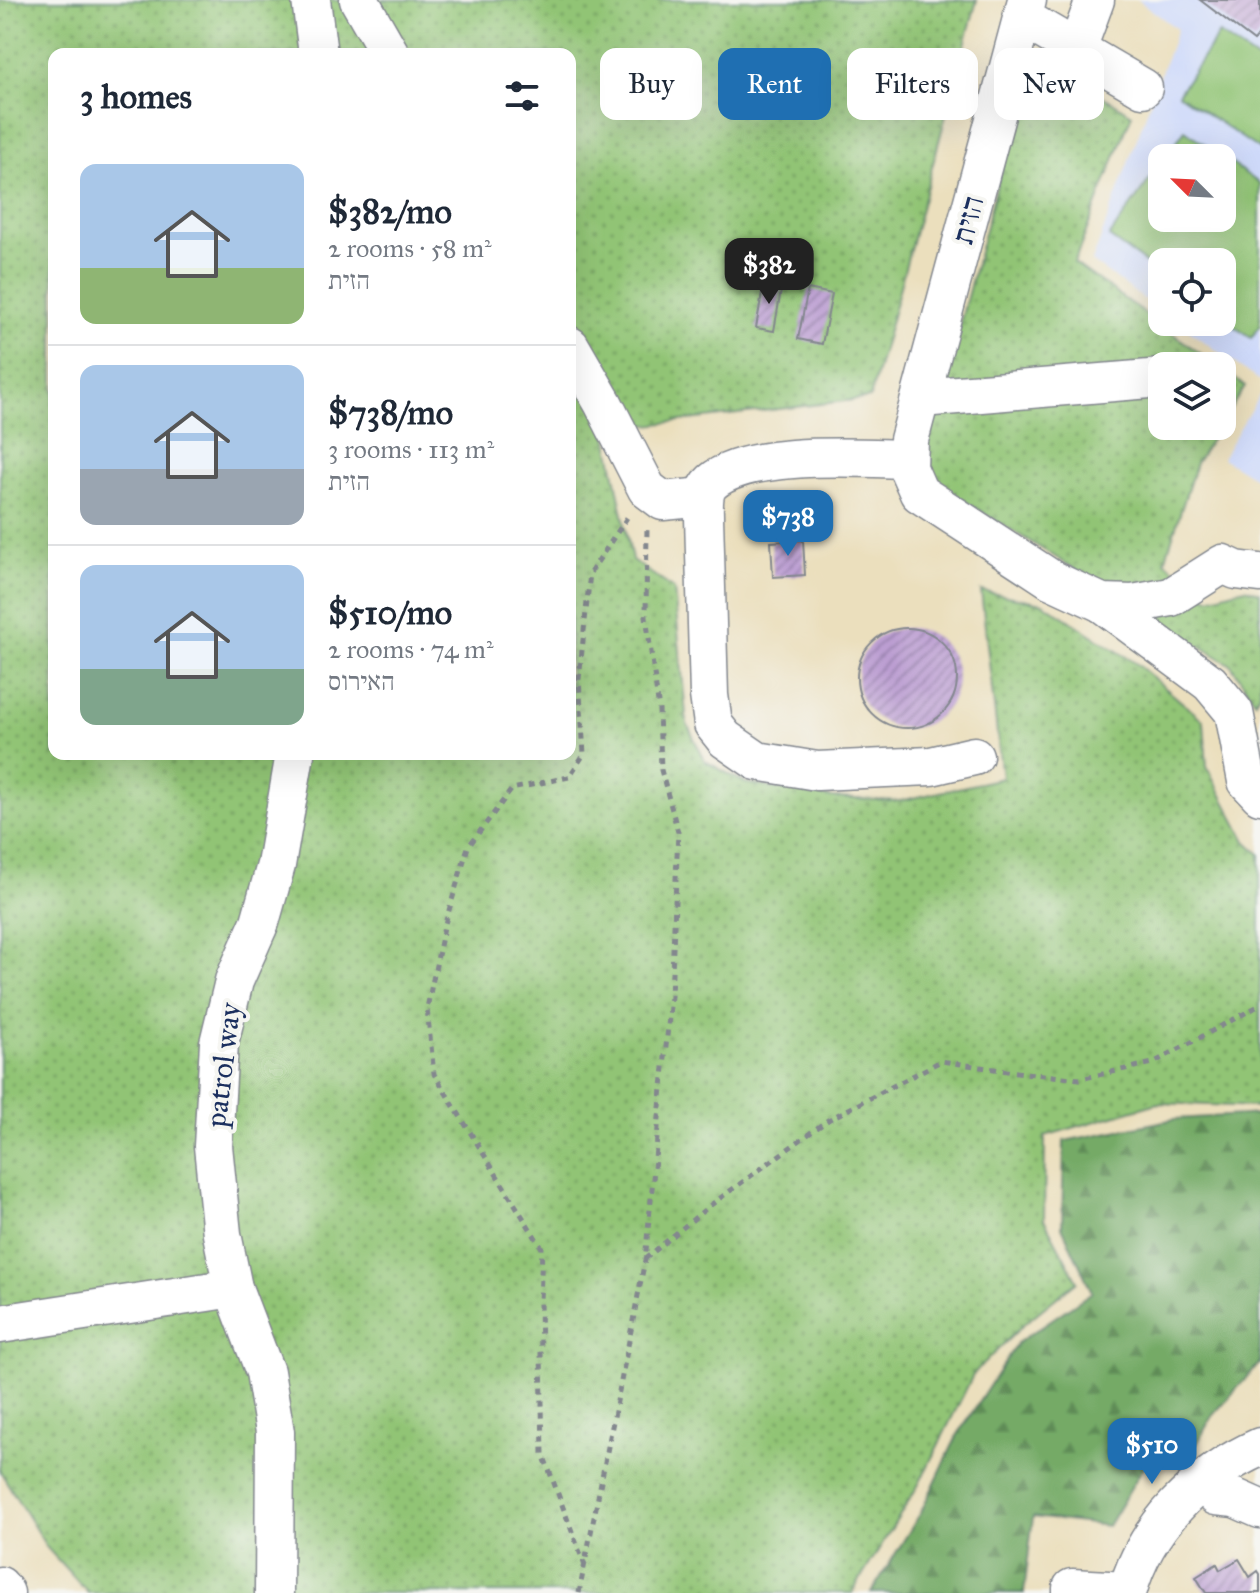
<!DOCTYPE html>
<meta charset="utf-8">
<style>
:root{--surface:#fff;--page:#f2f2f3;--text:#1f2937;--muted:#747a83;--line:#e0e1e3;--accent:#1f6fb2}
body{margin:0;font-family:"IM FELL Great Primer","Frank Ruhl Libre",serif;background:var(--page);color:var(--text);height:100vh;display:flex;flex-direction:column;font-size:30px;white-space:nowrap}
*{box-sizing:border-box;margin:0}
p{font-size:26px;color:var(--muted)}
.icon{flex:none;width:44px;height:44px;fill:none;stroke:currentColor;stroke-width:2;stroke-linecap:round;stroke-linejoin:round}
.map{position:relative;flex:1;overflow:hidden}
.panel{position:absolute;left:48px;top:48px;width:528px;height:712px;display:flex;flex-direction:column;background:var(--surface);border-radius:16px;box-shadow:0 8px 32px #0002}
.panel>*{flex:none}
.hud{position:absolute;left:600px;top:48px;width:540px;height:72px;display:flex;gap:16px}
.needle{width:52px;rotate:294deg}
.fabs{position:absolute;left:1148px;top:144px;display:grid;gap:16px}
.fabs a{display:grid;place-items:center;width:88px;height:88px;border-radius:16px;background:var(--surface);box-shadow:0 8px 32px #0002;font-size:40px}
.price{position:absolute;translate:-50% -68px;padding:0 18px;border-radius:16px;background:var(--accent);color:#fff;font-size:26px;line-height:52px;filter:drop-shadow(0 2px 4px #0008)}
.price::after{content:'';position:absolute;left:50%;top:48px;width:24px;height:18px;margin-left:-12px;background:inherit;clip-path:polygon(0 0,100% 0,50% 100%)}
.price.current{background:#222;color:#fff}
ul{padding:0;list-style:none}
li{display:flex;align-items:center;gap:24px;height:200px;padding:0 32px}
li+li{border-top:2px solid var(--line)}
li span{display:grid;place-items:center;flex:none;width:224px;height:160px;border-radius:16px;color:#555}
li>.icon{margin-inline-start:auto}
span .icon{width:96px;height:96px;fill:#fffc;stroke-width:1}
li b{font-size:34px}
h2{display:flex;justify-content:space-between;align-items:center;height:96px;padding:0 32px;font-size:34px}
.tag{padding:0 28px;border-radius:16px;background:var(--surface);box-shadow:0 8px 32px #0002;font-size:28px;line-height:72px}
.tag.current{background:var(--accent);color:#fff}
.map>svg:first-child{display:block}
.built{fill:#cfdafa;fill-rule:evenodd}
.grass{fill:url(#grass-dots);stroke:#567a6a;stroke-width:2;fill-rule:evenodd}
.forest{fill:url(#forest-firs);stroke:#486c62;stroke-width:2}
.park{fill:#91c475;stroke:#567a6a;stroke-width:2}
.building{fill:url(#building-hatch)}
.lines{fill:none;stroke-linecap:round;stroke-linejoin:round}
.minor-casing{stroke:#83878e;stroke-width:41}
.path{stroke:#83878e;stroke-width:5;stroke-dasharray:6 6;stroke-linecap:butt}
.minor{stroke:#fff;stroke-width:38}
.labels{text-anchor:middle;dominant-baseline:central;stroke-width:8;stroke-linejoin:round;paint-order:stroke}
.street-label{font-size:30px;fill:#1b2f5e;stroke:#f6f6f2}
</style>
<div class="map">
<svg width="1260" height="1593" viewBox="0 0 1260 1593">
<defs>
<pattern id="grass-dots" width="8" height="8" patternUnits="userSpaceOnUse" patternTransform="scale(2)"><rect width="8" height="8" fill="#91c475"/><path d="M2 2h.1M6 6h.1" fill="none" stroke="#76a063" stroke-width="1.8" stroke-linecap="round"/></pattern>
<pattern id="forest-firs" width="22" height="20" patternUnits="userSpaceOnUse" patternTransform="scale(2)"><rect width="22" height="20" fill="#74aa66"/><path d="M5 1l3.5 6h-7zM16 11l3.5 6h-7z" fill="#5e8b57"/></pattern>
<pattern id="building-hatch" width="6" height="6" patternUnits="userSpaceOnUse" patternTransform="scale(2)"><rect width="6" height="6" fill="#bc9ed2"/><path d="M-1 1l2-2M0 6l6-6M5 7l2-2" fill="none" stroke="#9881ae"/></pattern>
</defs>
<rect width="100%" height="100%" fill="#f6f6f2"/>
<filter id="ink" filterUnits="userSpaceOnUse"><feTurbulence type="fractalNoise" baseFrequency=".0125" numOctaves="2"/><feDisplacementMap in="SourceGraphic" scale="16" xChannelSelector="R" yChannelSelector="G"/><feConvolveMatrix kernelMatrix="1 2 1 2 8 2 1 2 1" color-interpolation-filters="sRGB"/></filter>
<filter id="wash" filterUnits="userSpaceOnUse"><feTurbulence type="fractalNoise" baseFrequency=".006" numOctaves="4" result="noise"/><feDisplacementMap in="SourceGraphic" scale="32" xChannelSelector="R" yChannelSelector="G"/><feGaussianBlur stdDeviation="1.8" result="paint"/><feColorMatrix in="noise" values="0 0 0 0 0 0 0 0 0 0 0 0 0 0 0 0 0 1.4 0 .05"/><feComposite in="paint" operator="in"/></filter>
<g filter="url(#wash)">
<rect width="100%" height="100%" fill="#ebdfbd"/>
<g class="built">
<path d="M1138 0H1260V381L1176 322H1222V262H1162V312L1092 262 1177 29ZM1162 158H1222V218H1162Z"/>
<path d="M1260 394V481L1222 458Z"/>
</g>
<g class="grass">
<path d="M0 0H977L870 398 606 430 632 560 674 589 687 724 705 761 745 783 833 798 900 801 1002 778 981 591 1043 603 1137 664 1204 721 1207 767 1246 841 1260 854V1107L1158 1103 1045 1136 1044 1219 1077 1281 1025 1323 974 1373 919 1484 852 1593H88L47 1548 0 1471ZM54 54H570V754H54Z"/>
<path d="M1041 70 1071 77 1132 114 1074 263 1218 366H1162V426H1220L1196 463 1165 561 1209 598 1245 588 1260 592V692L1255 701 1231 665 943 488 926 465 927 447 1024 83Z"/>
<path d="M1222 369 1245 386 1222 422Z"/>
</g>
<path class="forest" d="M1260 1114V1363L1212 1416 1197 1444 1144 1466 1108 1526 1033 1517 1024 1593H871L920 1514 957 1436 1017 1343 1092 1292 1062 1227 1064 1141 1175 1119Z"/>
<g class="park">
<path d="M1219 34 1260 62V150L1178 94Z"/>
<path d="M1185 130 1260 184V326L1251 338 1222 318V262H1162V275L1109 237 1162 162V218H1222V158H1165Z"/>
</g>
<g id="blocks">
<g class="building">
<path d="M1200 0H1260V33L1254 41Z"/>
<path d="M764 281 782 285 774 331 756 328Z"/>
<path d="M808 289 832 294 822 344 798 339Z"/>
<path d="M803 540 805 575 773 577 771 542Z"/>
<circle cx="907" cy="678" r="50"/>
<path d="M1239 1559 1250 1577 1258 1571 1260 1574V1593H1206L1196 1577 1217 1564 1220 1570Z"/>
</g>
</g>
</g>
<g filter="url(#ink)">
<use href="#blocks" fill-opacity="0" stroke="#83878e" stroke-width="2"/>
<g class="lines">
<g class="minor-casing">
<g id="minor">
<path d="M311 0 318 54"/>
<path d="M359 0 390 54"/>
<path d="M1027 0 909 440 908 468 919 493 1052 580 1102 603 1133 604 1171 597 1223 564 1236 570 1260 573"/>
<path d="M1023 18 1143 88"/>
<path d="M1077 49 1095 0"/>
<path d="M570 346 603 403 647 489 663 501 704 497"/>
<path d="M921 398 1162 378"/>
<path d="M908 459C860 458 749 450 712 482 702 491 704 506 704 517L709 695 713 724 725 739 757 761 817 771 931 766 974 756"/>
<path d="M1102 603 1210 683 1234 712 1247 781 1260 795"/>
<path d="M0 1324 233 1288"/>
<path d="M1216 1496 1235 1498 1260 1509"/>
<path d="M0 1586 5 1593"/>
<path d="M274 1593 275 1432 265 1372 233 1288 222 1234 213 1146 219 1043 234 981 260 922 276 865 295 754"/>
<path d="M1072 1593V1588L1127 1591"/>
<path d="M1127 1593C1145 1526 1197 1475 1260 1447"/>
</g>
</g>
<g class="path">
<path d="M645 1259 708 1207 828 1120 941 1061 1007 1071 1080 1079 1153 1063 1260 1005"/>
<path d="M585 1566 543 1454 540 1302 542 1248 434 1074 427 1008 444 927 468 847 512 789 569 777 584 754 579 679 590 573 630 513"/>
<path d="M579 1593 645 1260 671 996 678 832 661 770 659 710 646 616 647 526"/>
</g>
<use href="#minor" class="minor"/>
</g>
</g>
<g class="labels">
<g class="street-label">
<text transform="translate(968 220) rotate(-75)">הזית</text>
<text transform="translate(223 1065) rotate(-83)">patrol way</text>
</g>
</g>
</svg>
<div class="fabs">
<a><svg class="needle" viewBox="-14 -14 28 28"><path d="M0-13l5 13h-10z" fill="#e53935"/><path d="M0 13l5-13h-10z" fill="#747a83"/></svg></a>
<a><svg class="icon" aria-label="locate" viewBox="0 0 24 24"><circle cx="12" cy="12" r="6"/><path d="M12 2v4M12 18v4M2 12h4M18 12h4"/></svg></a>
<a><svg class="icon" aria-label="layers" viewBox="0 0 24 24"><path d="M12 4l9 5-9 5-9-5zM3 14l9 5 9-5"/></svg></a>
</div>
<b class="price current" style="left:769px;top:306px">$382</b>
<b class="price" style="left:788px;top:558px">$738</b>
<b class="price" style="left:1152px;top:1486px">$510</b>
<div class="hud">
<a class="tag">Buy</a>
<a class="tag current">Rent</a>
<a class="tag">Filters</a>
<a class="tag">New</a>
</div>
<section class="panel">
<h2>3 homes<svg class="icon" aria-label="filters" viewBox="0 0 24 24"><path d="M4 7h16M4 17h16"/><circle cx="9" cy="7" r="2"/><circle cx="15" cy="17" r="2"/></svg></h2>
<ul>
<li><span style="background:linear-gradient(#a9c7e8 65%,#8fb573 0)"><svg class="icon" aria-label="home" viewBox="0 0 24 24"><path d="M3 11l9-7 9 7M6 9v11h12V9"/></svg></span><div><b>$382/mo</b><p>2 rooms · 58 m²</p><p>הזית</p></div></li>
<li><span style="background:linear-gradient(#a9c7e8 65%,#9aa5b1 0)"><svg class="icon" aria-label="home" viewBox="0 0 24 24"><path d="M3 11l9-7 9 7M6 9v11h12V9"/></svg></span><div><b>$738/mo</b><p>3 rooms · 113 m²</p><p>הזית</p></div></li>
<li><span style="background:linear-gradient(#a9c7e8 65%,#7fa58c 0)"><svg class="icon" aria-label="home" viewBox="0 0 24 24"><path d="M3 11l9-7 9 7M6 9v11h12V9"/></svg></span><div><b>$510/mo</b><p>2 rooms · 74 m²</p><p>האירוס</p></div></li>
</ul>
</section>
</div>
